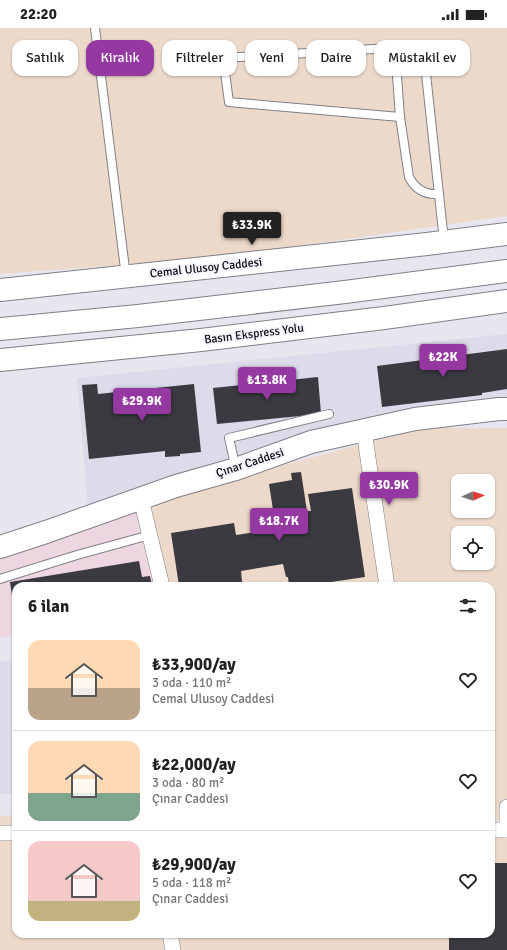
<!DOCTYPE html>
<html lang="tr">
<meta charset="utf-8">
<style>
:root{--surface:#fff;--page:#f2f2f2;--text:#222;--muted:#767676;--line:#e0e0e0;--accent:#9638a1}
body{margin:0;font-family:Signika,sans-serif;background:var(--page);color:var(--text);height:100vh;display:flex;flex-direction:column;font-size:15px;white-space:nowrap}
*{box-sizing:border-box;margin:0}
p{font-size:13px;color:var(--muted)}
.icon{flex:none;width:22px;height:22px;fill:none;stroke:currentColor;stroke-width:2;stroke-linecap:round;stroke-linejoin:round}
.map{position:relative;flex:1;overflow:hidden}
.sheet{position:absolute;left:12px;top:554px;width:483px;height:356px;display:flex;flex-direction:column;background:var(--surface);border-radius:12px;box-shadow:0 1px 3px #0004}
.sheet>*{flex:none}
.banner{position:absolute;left:12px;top:12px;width:483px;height:36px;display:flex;gap:8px}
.needle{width:26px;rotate:87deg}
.fabs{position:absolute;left:451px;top:446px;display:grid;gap:8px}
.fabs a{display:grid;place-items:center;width:44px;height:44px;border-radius:8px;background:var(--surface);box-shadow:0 1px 3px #0004;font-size:20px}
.price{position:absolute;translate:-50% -34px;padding:0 9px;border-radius:4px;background:var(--accent);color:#fff;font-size:13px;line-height:26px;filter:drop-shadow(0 1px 2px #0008)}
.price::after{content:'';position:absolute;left:50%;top:24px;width:12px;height:9px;margin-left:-6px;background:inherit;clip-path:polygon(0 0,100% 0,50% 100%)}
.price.selected{background:#222;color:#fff}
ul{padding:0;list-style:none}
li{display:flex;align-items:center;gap:12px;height:100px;padding:0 16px}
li+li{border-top:1px solid var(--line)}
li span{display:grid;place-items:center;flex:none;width:112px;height:80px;border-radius:12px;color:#555}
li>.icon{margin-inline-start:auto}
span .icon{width:48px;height:48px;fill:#fffc;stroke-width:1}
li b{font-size:17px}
h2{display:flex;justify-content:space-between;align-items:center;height:48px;padding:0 16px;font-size:17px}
.pill{padding:0 14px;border-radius:12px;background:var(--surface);box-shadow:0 1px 3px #0004;font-size:14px;line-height:36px}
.pill.selected{background:var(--accent);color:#fff}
.status{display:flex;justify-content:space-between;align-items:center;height:28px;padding:0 20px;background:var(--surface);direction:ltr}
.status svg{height:11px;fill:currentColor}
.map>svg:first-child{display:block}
.built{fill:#dddaea}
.industrial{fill:#edd9ca;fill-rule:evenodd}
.education{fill:#eed6e0}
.building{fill:#3b3a41}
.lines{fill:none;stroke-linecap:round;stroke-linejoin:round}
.lane-casing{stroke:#807f87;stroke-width:10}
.street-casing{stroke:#807f87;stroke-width:16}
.secondary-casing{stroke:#807f87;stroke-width:24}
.highway-casing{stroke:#807f87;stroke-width:24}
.lane{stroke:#fff;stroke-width:8}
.street{stroke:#fff;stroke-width:15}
.secondary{stroke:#fff;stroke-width:22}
.highway{stroke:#fff;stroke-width:22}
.labels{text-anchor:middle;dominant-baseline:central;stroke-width:4;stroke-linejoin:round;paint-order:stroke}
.street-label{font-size:12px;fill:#0b0b0e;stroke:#f4f3fc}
</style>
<div class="status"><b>22:20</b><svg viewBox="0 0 49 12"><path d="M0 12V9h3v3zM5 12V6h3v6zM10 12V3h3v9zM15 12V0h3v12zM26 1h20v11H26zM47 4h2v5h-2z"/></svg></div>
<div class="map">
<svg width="507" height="922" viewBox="0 0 507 922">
<rect width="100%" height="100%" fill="#e7e6ee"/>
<g class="built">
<path d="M507 306V378L417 384 88 480 77 350Z"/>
<path d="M16 632V766H0V633Z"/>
</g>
<g class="industrial">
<path d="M0 0H507V188L214 230 0 246Z"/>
<path d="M422 400H507V922H0V788L16 787V906H491V558H164L150 473ZM458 453H488V483H458ZM458 505H488V535H458Z"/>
</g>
<path class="education" d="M150 473 164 558H16V606L0 610V531Z"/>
<g class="building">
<path d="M507 321V361L482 365V367L382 379 377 338Z"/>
<path d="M318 349 321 386 217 396 213 360Z"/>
<path d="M97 356 98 366 194 356 201 424 180 426V428L165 429V423L89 431 82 357Z"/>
<path d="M301 444 307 483H311L308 466 352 460 365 549 304 558H289L288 549H286L283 536 241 543 242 554 217 558H179L171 505 234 495 236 507 276 501 269 456 292 452 291 445Z"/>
<path d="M139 533 142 549 150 548 152 558H16V589H15L10 554Z"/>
<path d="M491 835H507V922H449V906H491Z"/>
</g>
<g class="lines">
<g class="lane-casing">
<g id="lane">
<path d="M95 0 126 249"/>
<path d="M395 20 400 89 409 149C415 161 425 167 439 166"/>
<path d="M400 89 229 74 223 30 423 18 444 213"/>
<path d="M236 441 229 410 329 386"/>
<path d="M0 551 77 527 150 507"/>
</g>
</g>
<g class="street-casing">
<g id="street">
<path d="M364 403 387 558"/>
<path d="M141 471 162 558"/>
<path d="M491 802H507"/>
<path d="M507 802V779"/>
<path d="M0 805H16"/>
<path d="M170 906 173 922"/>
</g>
</g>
<g class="secondary-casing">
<g id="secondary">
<path d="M0 262 427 216 507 206"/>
<path d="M0 519 46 504 176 458 236 441 311 414 415 391 499 381H507"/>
</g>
</g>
<g class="highway-casing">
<g id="highway">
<path d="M0 301 138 288 345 264 507 243"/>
<path d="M0 332 201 312 384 290 507 273"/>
</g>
</g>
<use href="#lane" class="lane"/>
<use href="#street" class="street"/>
<use href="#secondary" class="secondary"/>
<use href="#highway" class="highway"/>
</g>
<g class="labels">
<g class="street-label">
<text transform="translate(206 240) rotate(-6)">Cemal Ulusoy Caddesi</text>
<text transform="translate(254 306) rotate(-7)">Basın Ekspress Yolu</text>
<text transform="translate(250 435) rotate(-18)">Çınar Caddesi</text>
</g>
</g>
</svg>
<div class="fabs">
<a><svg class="needle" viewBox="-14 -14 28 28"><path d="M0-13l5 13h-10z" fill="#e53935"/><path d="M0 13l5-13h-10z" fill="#767676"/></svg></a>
<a><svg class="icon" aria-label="locate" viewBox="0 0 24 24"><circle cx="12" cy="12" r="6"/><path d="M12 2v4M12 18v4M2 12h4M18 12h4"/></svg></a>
</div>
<b class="price selected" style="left:252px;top:218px">₺33.9K</b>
<b class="price" style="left:443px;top:350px">₺22K</b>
<b class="price" style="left:267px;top:373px">₺13.8K</b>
<b class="price" style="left:142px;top:394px">₺29.9K</b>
<b class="price" style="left:389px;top:478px">₺30.9K</b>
<b class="price" style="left:279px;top:514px">₺18.7K</b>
<div class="banner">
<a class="pill">Satılık</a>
<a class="pill selected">Kiralık</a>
<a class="pill">Filtreler</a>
<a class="pill">Yeni</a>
<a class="pill">Daire</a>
<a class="pill">Müstakil ev</a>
</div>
<section class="sheet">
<h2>6 ilan<svg class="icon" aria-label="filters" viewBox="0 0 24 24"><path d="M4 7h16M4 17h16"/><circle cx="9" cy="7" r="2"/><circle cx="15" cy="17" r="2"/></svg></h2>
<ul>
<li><span style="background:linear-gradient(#ffd9b3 60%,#b9a48a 0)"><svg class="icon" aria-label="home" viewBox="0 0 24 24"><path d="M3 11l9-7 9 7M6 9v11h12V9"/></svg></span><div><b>₺33,900/ay</b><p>3 oda · 110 m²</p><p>Cemal Ulusoy Caddesi</p></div><svg class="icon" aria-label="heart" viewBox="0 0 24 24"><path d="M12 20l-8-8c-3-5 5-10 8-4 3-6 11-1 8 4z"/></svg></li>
<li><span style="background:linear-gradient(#ffd9b3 65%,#7fa58c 0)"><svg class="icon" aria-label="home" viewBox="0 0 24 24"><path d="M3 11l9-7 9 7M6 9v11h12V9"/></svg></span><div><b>₺22,000/ay</b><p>3 oda · 80 m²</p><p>Çınar Caddesi</p></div><svg class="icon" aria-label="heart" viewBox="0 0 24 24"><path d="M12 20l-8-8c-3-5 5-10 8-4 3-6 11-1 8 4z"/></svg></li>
<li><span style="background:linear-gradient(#f6c9c9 75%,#c2b280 0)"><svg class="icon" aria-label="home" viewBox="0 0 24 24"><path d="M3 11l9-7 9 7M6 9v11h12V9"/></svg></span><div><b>₺29,900/ay</b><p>5 oda · 118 m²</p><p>Çınar Caddesi</p></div><svg class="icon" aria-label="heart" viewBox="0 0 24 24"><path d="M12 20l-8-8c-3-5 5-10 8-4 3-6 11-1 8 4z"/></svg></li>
</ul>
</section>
</div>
